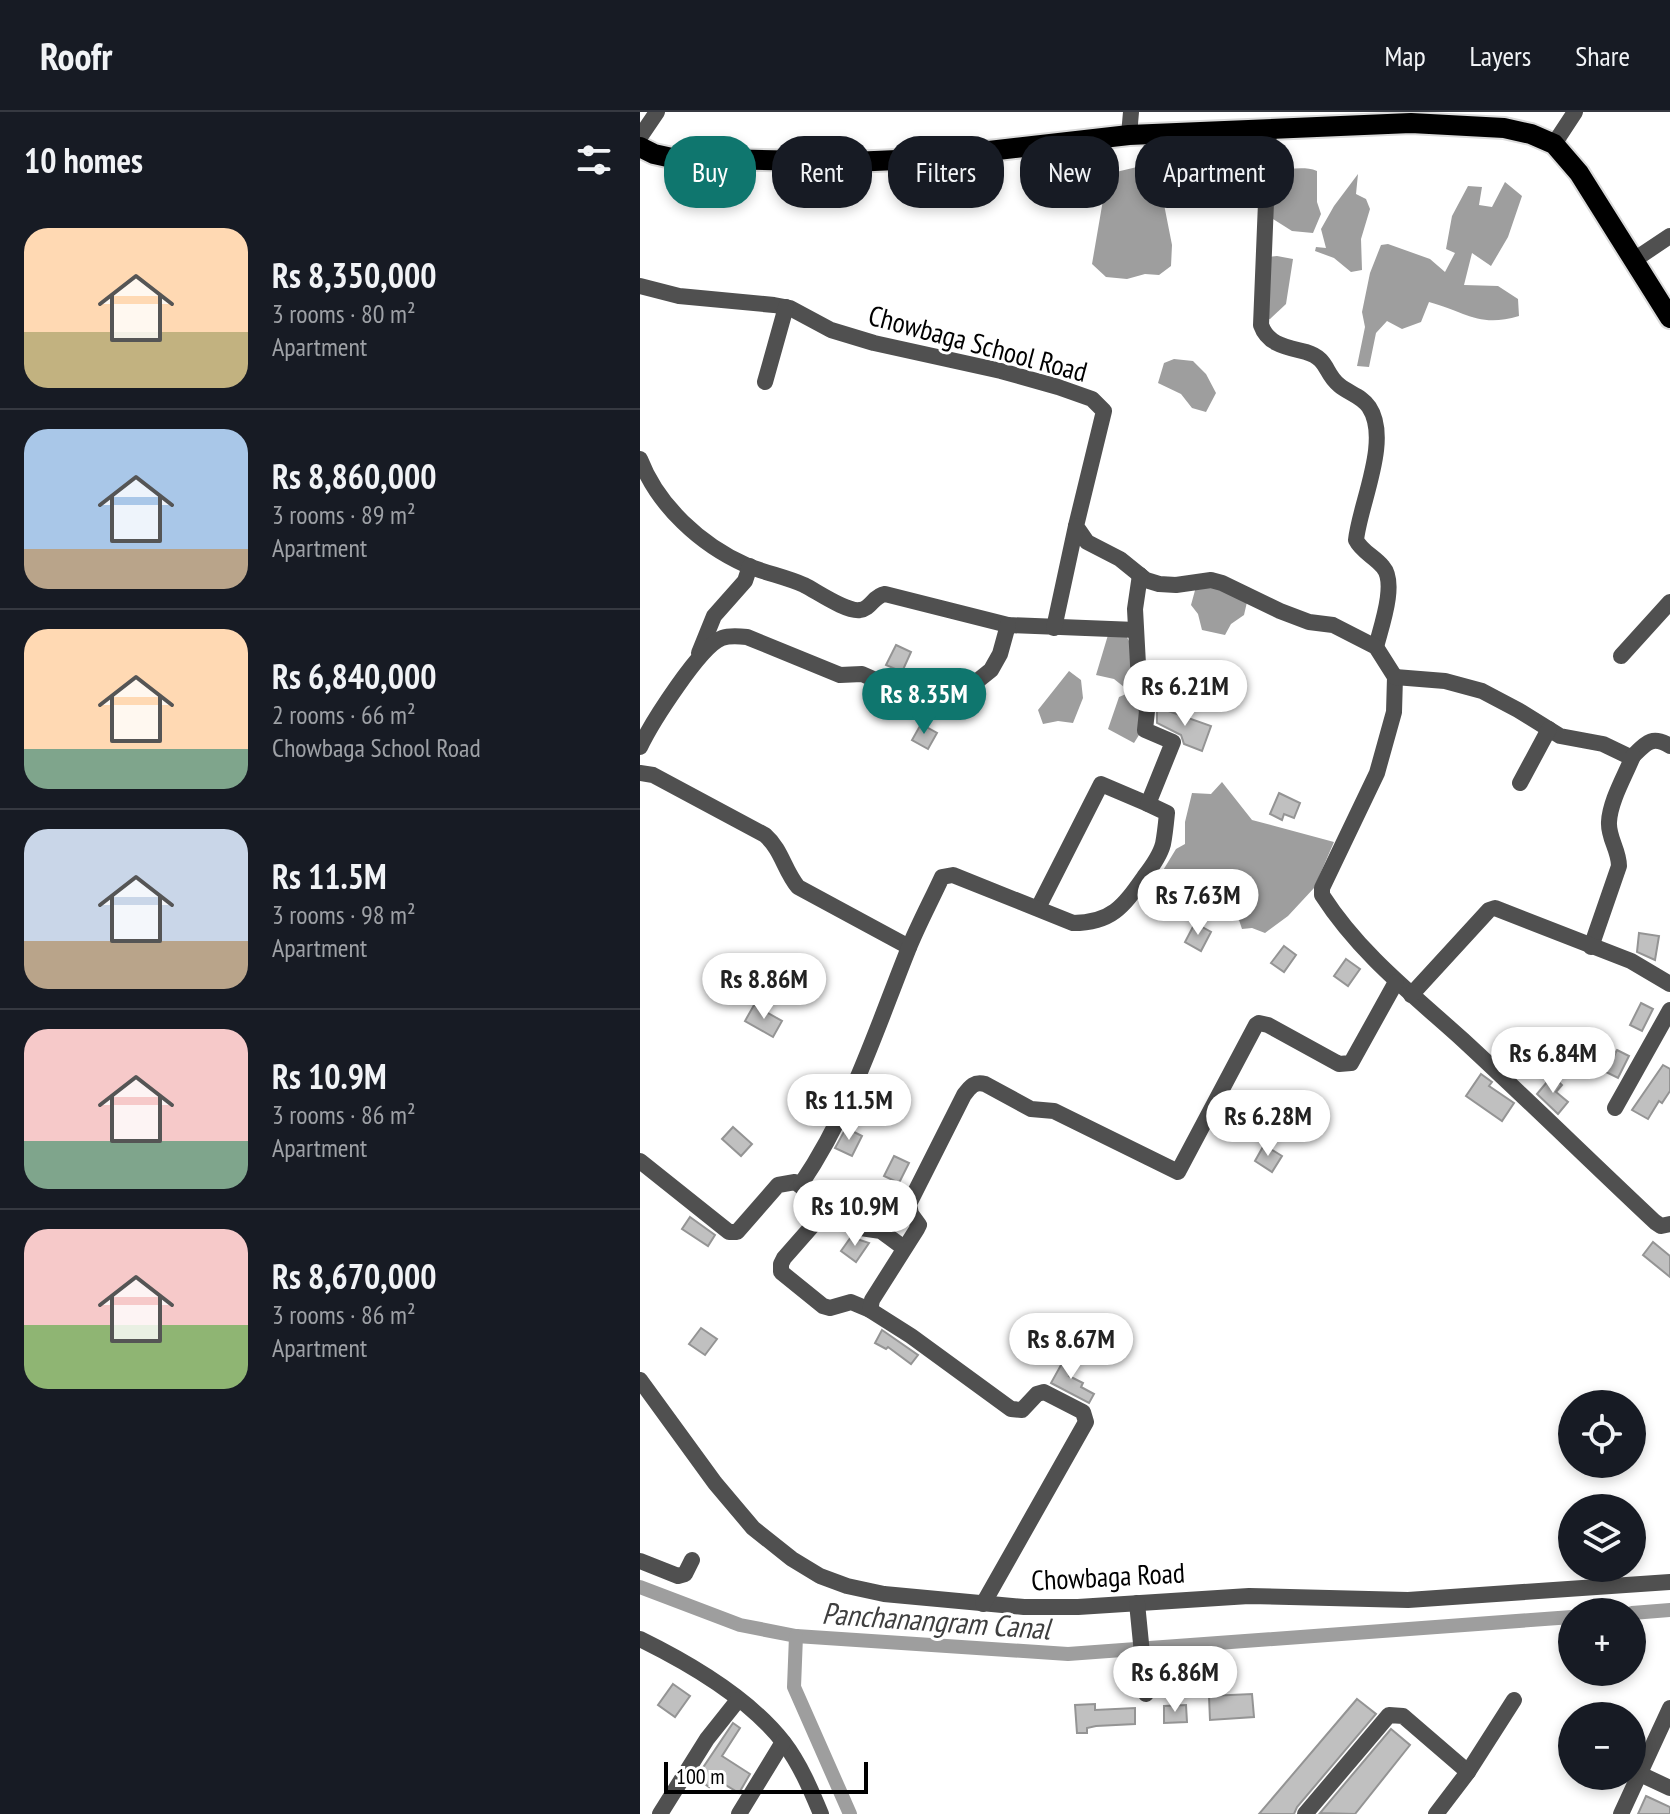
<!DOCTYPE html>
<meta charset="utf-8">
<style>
:root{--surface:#171b24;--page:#242831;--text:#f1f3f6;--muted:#9ea1a6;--line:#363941;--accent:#0f766e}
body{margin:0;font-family:"PT Sans Narrow",sans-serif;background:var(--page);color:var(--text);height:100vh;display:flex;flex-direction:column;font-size:30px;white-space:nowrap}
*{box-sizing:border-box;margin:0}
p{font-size:26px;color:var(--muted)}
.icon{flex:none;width:44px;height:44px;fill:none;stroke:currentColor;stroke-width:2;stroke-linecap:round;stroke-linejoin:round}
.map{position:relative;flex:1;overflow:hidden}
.panel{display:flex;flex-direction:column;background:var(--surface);width:640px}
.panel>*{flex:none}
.top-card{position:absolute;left:24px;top:24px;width:760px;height:72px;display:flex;gap:16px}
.buttons{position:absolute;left:918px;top:1278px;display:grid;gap:16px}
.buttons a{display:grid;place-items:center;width:88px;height:88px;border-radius:50%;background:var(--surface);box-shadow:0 4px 12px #0003;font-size:40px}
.scale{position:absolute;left:24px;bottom:20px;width:204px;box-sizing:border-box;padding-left:8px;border:4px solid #000;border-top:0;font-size:22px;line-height:28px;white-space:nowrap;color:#000;-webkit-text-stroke:6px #fff;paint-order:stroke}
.price{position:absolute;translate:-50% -68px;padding:0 18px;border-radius:28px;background:#fff;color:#222;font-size:26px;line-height:52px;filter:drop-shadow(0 2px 4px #0008)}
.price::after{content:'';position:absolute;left:50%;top:48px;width:24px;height:18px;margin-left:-12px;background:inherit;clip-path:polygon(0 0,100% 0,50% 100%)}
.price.current{background:var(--accent);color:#fff}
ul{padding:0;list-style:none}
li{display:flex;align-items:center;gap:24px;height:200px;padding:0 24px}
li+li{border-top:2px solid var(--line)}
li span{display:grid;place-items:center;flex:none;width:224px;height:160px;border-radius:24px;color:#555}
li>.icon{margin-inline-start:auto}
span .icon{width:96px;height:96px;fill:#fffc;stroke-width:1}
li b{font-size:34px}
h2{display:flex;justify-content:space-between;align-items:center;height:96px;padding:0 24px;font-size:34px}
.tag{padding:0 28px;border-radius:32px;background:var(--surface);box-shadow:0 4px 12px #0003;font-size:28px;line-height:72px}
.tag.current{background:var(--accent);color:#fff}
header{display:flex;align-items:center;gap:48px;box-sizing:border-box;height:112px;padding:0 40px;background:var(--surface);border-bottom:2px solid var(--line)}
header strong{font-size:38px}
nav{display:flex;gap:44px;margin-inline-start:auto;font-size:28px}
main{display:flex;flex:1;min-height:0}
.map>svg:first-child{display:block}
.water{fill:#9e9e9e}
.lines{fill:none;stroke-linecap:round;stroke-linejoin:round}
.canal{stroke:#9e9e9e;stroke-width:14}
.building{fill:#c0c0c0;stroke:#949494;stroke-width:2}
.major-casing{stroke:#dbdbdb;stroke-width:24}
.minor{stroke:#505050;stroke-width:16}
.major{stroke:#000;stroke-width:20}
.labels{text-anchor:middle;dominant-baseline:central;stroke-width:6;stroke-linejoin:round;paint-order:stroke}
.street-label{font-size:28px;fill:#000;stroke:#fff}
.water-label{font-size:30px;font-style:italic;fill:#3f3f3f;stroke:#fff}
</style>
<header>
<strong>Roofr</strong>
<nav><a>Map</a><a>Layers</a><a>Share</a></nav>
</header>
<main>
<section class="panel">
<h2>10 homes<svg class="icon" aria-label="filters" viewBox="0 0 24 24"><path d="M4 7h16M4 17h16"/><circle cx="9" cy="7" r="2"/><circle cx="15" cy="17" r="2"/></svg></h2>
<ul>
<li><span style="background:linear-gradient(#ffd9b3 65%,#c2b280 0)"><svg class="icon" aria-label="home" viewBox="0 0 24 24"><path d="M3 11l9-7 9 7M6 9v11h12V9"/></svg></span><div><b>Rs 8,350,000</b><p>3 rooms · 80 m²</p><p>Apartment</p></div></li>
<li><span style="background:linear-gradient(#a9c7e8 75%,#b9a48a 0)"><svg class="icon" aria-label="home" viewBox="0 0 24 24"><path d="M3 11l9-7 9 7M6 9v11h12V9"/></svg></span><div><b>Rs 8,860,000</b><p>3 rooms · 89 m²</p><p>Apartment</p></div></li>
<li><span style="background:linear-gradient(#ffd9b3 75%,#7fa58c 0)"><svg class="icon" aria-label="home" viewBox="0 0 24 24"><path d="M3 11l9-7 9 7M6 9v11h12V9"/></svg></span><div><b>Rs 6,840,000</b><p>2 rooms · 66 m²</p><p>Chowbaga School Road</p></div></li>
<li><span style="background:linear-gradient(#c9d6e8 70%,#b9a48a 0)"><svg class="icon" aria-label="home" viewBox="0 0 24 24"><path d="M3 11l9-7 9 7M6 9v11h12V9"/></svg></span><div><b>Rs 11.5M</b><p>3 rooms · 98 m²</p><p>Apartment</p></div></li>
<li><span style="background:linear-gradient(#f6c9c9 70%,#7fa58c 0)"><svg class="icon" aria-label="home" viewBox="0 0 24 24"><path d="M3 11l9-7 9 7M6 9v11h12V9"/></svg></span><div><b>Rs 10.9M</b><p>3 rooms · 86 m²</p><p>Apartment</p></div></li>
<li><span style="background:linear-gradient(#f6c9c9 60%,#8fb573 0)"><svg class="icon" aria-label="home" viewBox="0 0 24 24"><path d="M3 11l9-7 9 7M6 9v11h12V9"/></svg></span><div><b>Rs 8,670,000</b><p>3 rooms · 86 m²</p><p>Apartment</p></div></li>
</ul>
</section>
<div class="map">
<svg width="1030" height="1702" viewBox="0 0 1030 1702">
<rect width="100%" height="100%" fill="#fff"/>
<g class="water">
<path d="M633 54C648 60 662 53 677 59V90L681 102 673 121 652 119 633 107Z"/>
<path d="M497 55 520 72 532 133 531 154 519 163 505 162 487 167 466 165 452 152 463 88 476 60Z"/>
<path d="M718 62 716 82 726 87 730 97 721 127 722 158 711 160 694 146 675 139 676 135 686 136 681 117 694 94Z"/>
<path d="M865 70 882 84 868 125 851 154 832 141 824 173 858 174 878 187 879 204C839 216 826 200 789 190L781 210 762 217 747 209 736 221 729 255 717 254 725 215 722 200 730 161 741 133 748 132 790 147 805 160 815 141 806 137 812 104 828 74 842 75 839 93 852 95Z"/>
<path d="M637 144 653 147 646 192 630 207 623 206 627 145Z"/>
<path d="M534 247 553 249 566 262 576 281 566 300 552 296 541 282 518 271 524 251Z"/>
<path d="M574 466 607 490 604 503 591 512 585 523 562 518 558 502 551 493 557 471Z"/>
<path d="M483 518 495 540V568L484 575 474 567 456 563 468 523Z"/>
<path d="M429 559 441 568 443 586 433 611 418 609 403 612 398 598Z"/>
<path d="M493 579 505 590 504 615 494 631 468 617 479 585Z"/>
<path d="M582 670 612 708 694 730 674 776 648 804 625 821 612 816 602 817 594 793 522 760 536 737 545 732V710L552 681 571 682Z"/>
</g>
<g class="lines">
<g class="canal">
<path d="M0 1475 100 1513 156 1524 428 1542 932 1505"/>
<path d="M992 1501 1030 1498"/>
<path d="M156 1524 154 1575 210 1702"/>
</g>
</g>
<g class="building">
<path d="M256 533 271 540 262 560 246 553Z"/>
<path d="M517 595 571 614 562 639 544 632 541 623 517 611Z"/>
<path d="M281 612 297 621 288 637 272 628Z"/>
<path d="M639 681 660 691 654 706 644 702 642 708 630 702Z"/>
<path d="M555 811 571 820 561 839 545 830Z"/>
<path d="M999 821 1019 824 1015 848 997 840Z"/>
<path d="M644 834 656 843 644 860 631 851Z"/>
<path d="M706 847 720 857 708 874 694 864Z"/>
<path d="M1001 891 1013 897 1002 919 990 913Z"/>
<path d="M114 893 142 909 133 925 105 909Z"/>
<path d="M977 938 989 944 978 966 966 960Z"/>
<path d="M1023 953 1030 957V979L1022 991 1019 989 1008 1007 992 998Z"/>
<path d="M841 962 852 970 849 974 874 991 862 1009 826 984Z"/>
<path d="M912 964 922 973 916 980 928 990 918 1002 897 982Z"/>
<path d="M179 972 197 984 190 998 171 985Z"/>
<path d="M93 1015 112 1032 101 1044 82 1027Z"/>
<path d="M206 1016 222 1024 212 1044 195 1036Z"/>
<path d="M624 1033 642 1044 632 1060 615 1049Z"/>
<path d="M254 1044 269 1051 259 1071 244 1064Z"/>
<path d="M50 1105 75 1123 68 1134 42 1117Z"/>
<path d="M211 1125 229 1131 216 1150 201 1139Z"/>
<path d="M1013 1130 1030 1144V1165L1003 1143Z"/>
<path d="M61 1216 77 1227 65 1243 49 1232Z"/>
<path d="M242 1218 278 1243 271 1252 248 1235 246 1237 235 1231Z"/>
<path d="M426 1244 437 1250 429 1264 443 1271 441 1275 454 1282 449 1291 411 1271Z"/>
<path d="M33 1572 50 1584 35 1605 18 1593Z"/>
<path d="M612 1582 614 1605 570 1608 569 1584Z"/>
<path d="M717 1587 736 1602 657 1695 654 1702H619Z"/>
<path d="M455 1592V1598L495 1596V1612L456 1614 447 1616V1621H437L435 1593Z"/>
<path d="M546 1593 547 1610 524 1611V1594Z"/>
<path d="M93 1611 100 1616 82 1644 110 1662 99 1681 74 1666 69 1675 56 1666Z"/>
<path d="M751 1617 770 1633 715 1702 680 1701Z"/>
<path d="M1006 1684 1030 1695V1702H998Z"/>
</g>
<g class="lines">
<g class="major-casing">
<path id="major" d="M0 35 14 42 32 46 212 50 279 47 489 23 771 11 864 16 891 22 914 32 939 61 1030 206"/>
</g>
<g class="minor">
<path d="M629 17 621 213C628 233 647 235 666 240 689 247 684 261 699 273 708 281 722 284 729 295 751 328 720 391 716 428 722 440 734 444 743 455 757 471 741 515 736 535"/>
<path d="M489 23 491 0"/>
<path d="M0 25 17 0"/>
<path d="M914 32 935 0"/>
<path d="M994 148 1030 124"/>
<path d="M0 174 39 184 134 193 150 196 191 218 234 231 361 259 418 275 452 287 464 299 436 414 447 430 480 447 506 468 519 472 536 473 571 468 582 471 640 499 669 510 693 513 736 535 755 565 754 600 737 661 682 776V783C720 842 772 882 823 928 888 988 951 1050 1015 1110L1021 1114 1030 1112"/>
<path d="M125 270 146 195"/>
<path d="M0 347C18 394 61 433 106 453 125 461 146 465 164 473 178 480 206 500 220 498 231 497 233 484 245 482L368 513 496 518"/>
<path d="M414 516 436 414"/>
<path d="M59 541 74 504 105 469 110 454"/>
<path d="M981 544 1030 490"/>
<path d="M755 565 805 569 842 579 878 598 920 624 963 632 988 644H993C1006 631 1012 623 1030 634"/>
<path d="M0 635C11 612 60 534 82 526 90 523 99 524 107 525L200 563 222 562 288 591 306 594 351 558 360 542 368 513"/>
<path d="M0 661 13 663 125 723C142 738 144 758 158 775L269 835"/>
<path d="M880 671 909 617"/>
<path d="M398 796 461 672 508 692"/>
<path d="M951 835 979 754C979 738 968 726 969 710 970 689 985 664 993 644"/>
<path d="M771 883 849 798 855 796 991 849 1030 872"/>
<path d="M975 996 1030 898"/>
<path d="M0 1049 89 1120H97L138 1073 155 1070 214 1115 241 1119 264 1136"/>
<path d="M161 1072C210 1000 236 918 268 838 278 813 291 789 302 765L313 763 433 811C471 811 483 795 504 765 511 756 520 744 523 732 525 722 526 711 527 701L508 692 533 630 505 618 507 599 499 571 495 497 500 463"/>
<path d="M188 1096 144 1146 141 1152V1160L183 1194 190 1196 211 1190 230 1198"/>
<path d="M0 1268 75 1371 113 1416 152 1447 180 1464 207 1474 244 1482 384 1495H438L609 1484 768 1488 1030 1470"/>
<path d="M0 1449 38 1464 45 1462 52 1448"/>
<path d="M497 1491 506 1582"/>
<path d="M343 1492 446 1310 443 1300 404 1280 397 1282 382 1298 371 1297 271 1224 230 1198 232 1188 277 1117 279 1113 271 1102 269 1092 324 983C330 975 334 969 345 972L391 997 414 999 538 1060 616 913 619 911 628 913 699 952 711 951 756 870"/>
<path d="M0 1527C49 1551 110 1587 144 1631 160 1652 171 1678 181 1702"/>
<path d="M1000 1662 1030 1676"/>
<path d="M20 1702 67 1627 98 1588"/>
<path d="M99 1702 143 1630"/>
<path d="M665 1702 749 1603 763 1604 828 1660"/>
<path d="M796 1702 828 1660 874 1588"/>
<path d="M981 1702 1030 1596"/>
</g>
<use href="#major" class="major"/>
</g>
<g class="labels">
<g class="street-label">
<text transform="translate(338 231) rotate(15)">Chowbaga School Road</text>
<text transform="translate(468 1464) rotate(-3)">Chowbaga Road</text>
</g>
<g class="water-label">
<text transform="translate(296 1508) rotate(4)">Panchanangram Canal</text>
</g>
</g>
</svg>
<div class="buttons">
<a><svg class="icon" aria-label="locate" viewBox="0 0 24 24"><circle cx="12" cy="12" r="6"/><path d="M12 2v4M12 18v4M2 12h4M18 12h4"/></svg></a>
<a><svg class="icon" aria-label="layers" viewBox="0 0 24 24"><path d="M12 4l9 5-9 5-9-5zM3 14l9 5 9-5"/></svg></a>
<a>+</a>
<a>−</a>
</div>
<div class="scale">100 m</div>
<b class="price" style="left:545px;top:616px">Rs 6.21M</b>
<b class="price current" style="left:284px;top:624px">Rs 8.35M</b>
<b class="price" style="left:558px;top:825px">Rs 7.63M</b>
<b class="price" style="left:124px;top:909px">Rs 8.86M</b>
<b class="price" style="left:913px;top:983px">Rs 6.84M</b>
<b class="price" style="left:209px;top:1030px">Rs 11.5M</b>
<b class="price" style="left:628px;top:1046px">Rs 6.28M</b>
<b class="price" style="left:215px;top:1136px">Rs 10.9M</b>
<b class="price" style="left:431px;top:1269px">Rs 8.67M</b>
<b class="price" style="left:535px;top:1602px">Rs 6.86M</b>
<div class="top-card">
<a class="tag current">Buy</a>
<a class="tag">Rent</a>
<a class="tag">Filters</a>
<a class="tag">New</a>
<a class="tag">Apartment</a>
</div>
</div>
</main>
